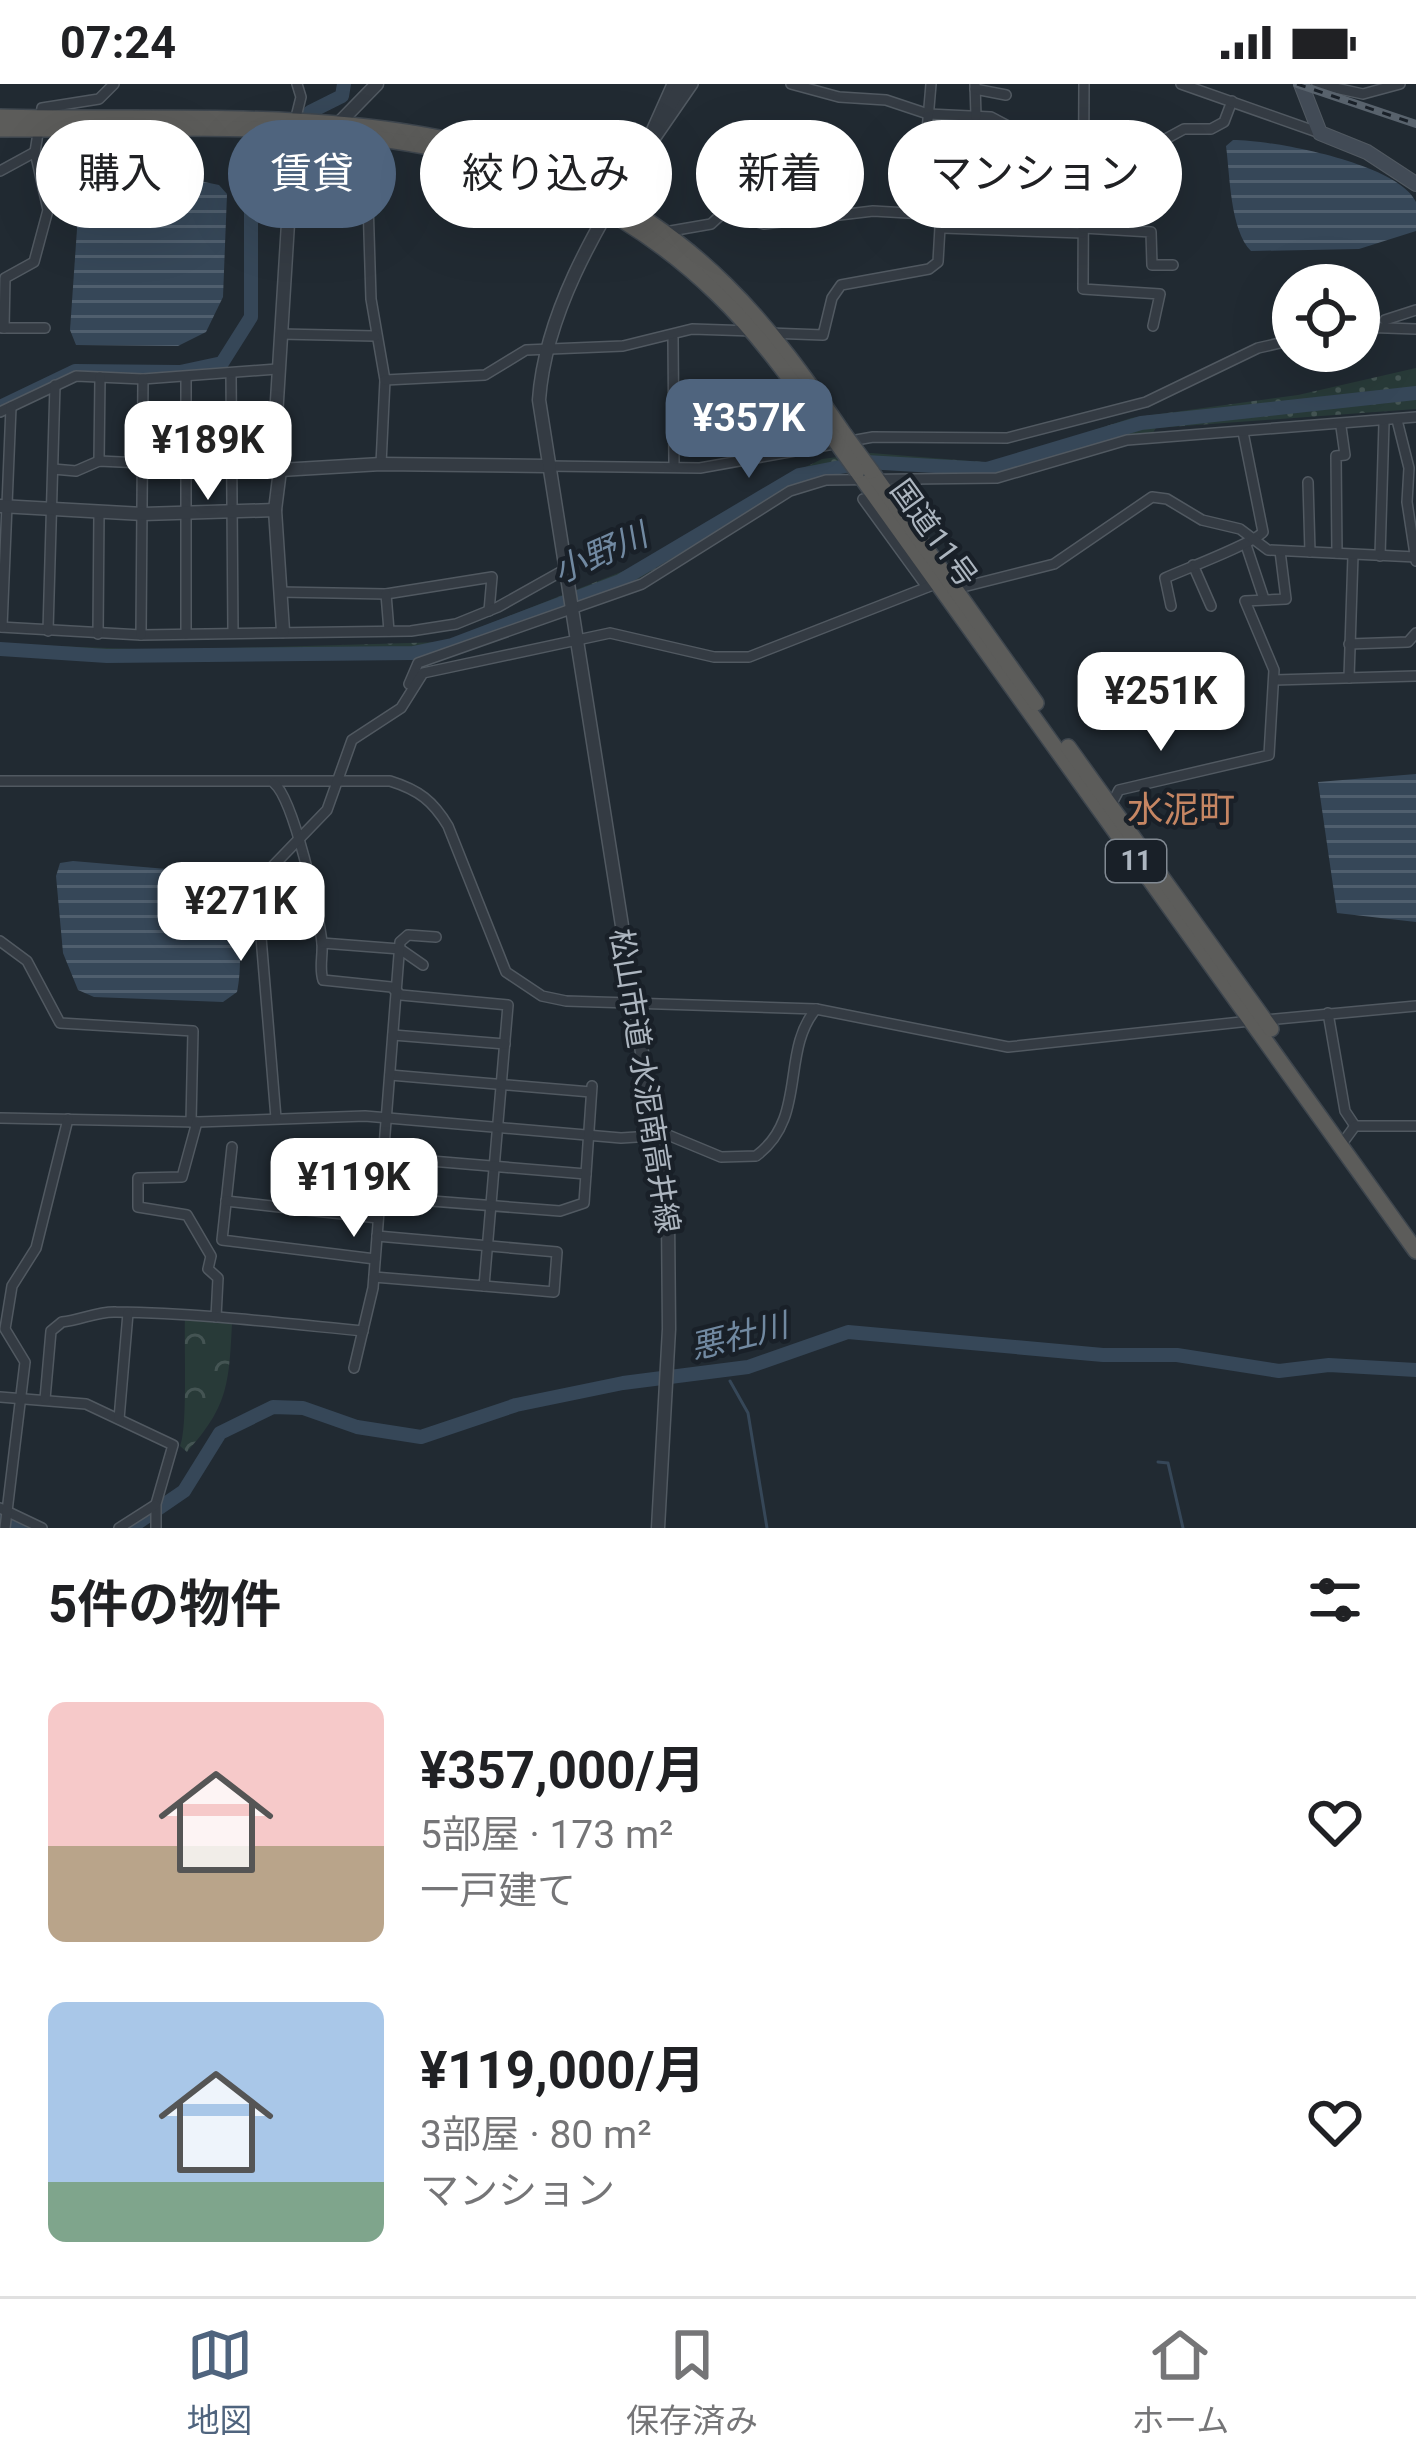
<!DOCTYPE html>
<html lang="ja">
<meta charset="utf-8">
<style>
:root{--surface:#fff;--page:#f6f6f6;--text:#202124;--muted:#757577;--line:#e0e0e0;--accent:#4f647e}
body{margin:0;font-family:Roboto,"Noto Sans JP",sans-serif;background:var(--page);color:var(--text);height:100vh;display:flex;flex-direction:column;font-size:45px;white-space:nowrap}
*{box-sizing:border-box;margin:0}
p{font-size:39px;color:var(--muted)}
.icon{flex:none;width:66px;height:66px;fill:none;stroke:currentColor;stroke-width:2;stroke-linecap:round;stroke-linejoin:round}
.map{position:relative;height:1444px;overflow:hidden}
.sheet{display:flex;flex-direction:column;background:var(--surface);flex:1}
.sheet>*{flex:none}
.banner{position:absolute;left:36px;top:36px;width:1344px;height:108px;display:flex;gap:24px}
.fabs{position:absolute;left:1272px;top:180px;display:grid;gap:24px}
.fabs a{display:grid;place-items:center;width:108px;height:108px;border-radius:50%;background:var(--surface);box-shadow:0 12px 48px #0002;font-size:60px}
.price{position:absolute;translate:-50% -102px;padding:0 27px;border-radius:24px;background:#fff;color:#222;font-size:39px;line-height:78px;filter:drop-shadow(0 3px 6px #0008)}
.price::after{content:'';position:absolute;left:50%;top:72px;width:36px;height:27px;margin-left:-18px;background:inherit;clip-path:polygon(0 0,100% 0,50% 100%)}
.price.on{background:var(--accent);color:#fff}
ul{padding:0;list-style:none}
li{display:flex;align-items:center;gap:36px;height:300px;padding:0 48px}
li span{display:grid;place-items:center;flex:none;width:336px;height:240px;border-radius:18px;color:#555}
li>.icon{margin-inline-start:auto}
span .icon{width:144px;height:144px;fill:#fffc;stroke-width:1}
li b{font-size:51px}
h2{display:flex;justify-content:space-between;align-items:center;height:144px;padding:0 48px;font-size:51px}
.pill{padding:0 42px;border-radius:54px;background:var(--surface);box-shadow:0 12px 48px #0002;font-size:42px;line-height:108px}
.pill.on{background:var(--accent);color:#fff}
.status{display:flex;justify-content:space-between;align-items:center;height:84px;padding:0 60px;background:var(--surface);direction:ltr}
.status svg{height:33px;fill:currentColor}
.menu{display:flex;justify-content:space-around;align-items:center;height:168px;border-top:3px solid var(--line);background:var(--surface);font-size:33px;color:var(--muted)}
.menu a{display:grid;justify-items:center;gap:6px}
.menu .on{color:var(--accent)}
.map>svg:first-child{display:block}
.grass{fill:url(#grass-dots)}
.forest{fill:url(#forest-crowns)}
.water{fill:url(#water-rules)}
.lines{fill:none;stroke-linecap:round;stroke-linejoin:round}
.stream{stroke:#364758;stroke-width:3}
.river{stroke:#364758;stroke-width:14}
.minor-casing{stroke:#515961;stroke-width:12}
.tertiary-casing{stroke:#515961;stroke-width:15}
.secondary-casing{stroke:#515961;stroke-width:16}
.trunk-casing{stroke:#3e464e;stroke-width:18}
.minor{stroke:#343b43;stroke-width:9}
.tertiary{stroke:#343b43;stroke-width:12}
.secondary{stroke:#424b56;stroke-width:14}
.trunk{stroke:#5c5c5a;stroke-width:15}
.rail-casing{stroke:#58626c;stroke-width:8}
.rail{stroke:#192028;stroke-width:3;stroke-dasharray:9;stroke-linecap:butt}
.trunk-bridge-casing{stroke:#3e464e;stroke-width:18;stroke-linecap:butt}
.trunk-bridge{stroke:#5c5c5a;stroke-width:15}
.labels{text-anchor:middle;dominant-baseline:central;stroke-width:9;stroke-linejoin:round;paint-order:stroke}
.shield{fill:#192028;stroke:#818992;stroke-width:3}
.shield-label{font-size:27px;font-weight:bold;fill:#adb6c0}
.street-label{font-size:30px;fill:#adb6c0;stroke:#192028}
.water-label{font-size:33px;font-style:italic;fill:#7189a1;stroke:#192028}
.quarter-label{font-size:36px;fill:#c68663;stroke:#192028}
</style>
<div class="status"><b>07:24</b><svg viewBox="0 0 49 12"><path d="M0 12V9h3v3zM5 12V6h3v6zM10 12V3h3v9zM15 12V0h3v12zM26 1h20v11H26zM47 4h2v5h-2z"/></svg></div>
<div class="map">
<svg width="1416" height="1444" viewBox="0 0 1416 1444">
<defs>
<pattern id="grass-dots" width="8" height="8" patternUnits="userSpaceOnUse" patternTransform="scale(3)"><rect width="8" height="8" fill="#283a38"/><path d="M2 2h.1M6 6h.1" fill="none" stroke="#445453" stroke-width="1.8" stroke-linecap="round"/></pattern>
<pattern id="forest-crowns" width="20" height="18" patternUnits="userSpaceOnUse" patternTransform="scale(3)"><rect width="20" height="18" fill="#283a38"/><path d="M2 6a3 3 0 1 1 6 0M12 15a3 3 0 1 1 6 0" fill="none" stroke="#445453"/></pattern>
<pattern id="water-rules" width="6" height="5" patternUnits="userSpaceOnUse" patternTransform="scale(3)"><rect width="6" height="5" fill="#364758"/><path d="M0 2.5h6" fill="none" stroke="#505f6e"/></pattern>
</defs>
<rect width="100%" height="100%" fill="#212a32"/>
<path class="grass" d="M1416 284V325L1156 344 1152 350 1103 356 1003 389 884 385 823 391 779 408 637 496 421 573 147 577 0 569V560L162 566 443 558 649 477 773 399 822 375 871 369 995 379 1131 334 1298 311Z"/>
<path class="forest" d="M185 1233 232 1238C229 1303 227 1323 187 1368L180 1362C188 1346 184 1260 185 1233Z"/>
<g class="water">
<path d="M1233 56C1274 56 1399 80 1416 118 1416 125 1416 139 1416 147L1359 165 1251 167C1230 146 1230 91 1226 62Z"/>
<path d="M195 96 219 101 227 110 223 213 206 248 178 262 76 261 70 246 80 102Z"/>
<path d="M1416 690V838L1337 829 1318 698Z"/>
<path d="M73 777 202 788C241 796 244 875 237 908L223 918 94 913 78 906 63 869 56 792 60 779Z"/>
</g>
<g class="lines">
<g class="stream">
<path d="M730 1297 748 1329 767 1444"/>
<path d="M1158 1378 1168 1379 1183 1444"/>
</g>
<g class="river">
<path d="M310 28 342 12 344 0"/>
<path d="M0 323 75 287 180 288 222 279 251 233V126L298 60"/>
<path d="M0 565 107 572 413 569 452 561 620 497 799 391 866 378 987 385 1141 339 1416 309"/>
<path d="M0 1432 25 1444"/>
<path d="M130 1444 184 1407 220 1349 273 1323 303 1324 357 1343 421 1353 516 1321 623 1299 748 1283 848 1248 1103 1271H1177L1279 1287 1329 1281 1416 1286"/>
</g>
<g class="minor-casing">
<g id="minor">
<path d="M791 0 839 13 886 16 928 30 991 33 1044 61 1134 63 1160 58 1184 45H1211L1224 38 1232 17"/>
<path d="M975 0 976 32"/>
<path d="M1084 0 1083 205 1160 210 1153 242"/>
<path d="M1181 0 1320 49"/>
<path d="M1317 0 1363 10 1400 0"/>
<path d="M975 5 1006 11"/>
<path d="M295 37 301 13 297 0"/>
<path d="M1009 43 1012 144"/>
<path d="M651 47 672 0"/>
<path d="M366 52 371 215 385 296 381 380"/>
<path d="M651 61 693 0"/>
<path d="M1134 63 1135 145"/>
<path d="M1134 81 1162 77"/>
<path d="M0 87 35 68"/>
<path d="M943 91 1008 92"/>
<path d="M1086 107 1131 101 1170 105"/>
<path d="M469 122 483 74"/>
<path d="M943 144 1082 149"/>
<path d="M1083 144 1151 148 1152 181H1173"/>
<path d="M665 148 711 140 724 128 764 140 873 127 943 131"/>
<path d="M1385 236 1416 226"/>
<path d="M1359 243 1416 245"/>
<path d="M2 244H45"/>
<path d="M4 244 5 194 34 178 48 126 35 68 42 24 99 15 114 0"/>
<path d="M769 249 823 251 832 214 841 201 929 185 938 178 943 91 927 47 931 0"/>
<path d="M280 250 375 252"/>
<path d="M673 254 674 379"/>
<path d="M231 290 233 548"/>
<path d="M186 293V550"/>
<path d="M385 296 485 291 526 266 623 262 692 245 753 247"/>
<path d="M0 328 76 292 143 295 277 285"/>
<path d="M1397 336 1409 384 1407 418 1416 477"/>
<path d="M99 377 100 293"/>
<path d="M547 382 700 384 873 353 1007 354 1146 318 1258 264 1293 256"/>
<path d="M53 385 76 387 99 377 143 379"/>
<path d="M1308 398 1310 468"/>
<path d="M894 404 918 396"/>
<path d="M863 415 927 503"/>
<path d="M1246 461 1264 515"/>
<path d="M1337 469 1336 372 1345 371 1341 343"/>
<path d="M1380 472 1384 339"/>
<path d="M1193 481 1211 522"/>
<path d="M280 508 386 510 492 493 489 527"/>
<path d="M386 510 389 547"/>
<path d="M1171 522 1165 494C1185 485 1254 459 1263 448L1243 348"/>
<path d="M0 543 141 551 411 547 456 540 498 523 564 486"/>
<path d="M2 543 11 323"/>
<path d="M48 547 55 301"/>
<path d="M98 550 99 427"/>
<path d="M141 551 143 295"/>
<path d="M1349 560 1408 558 1416 549"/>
<path d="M1349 594 1353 471"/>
<path d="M1274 596 1416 592"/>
<path d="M409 600 418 579 642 500 790 407 826 396 997 394 1127 356 1416 333"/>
<path d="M0 697H390C419 706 433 717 448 742L506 888 542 912 566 917 816 925 1008 963 1250 937"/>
<path d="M274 699C294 716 319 829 322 859 323 872 319 884 323 896L391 903 401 911 508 921 484 1202 374 1193"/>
<path d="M1111 721 1119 706 1269 671 1274 586 1245 517 1286 515 1280 467"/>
<path d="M0 857 27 877 60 939 193 947 191 1038"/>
<path d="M322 859 400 865 423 881"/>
<path d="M1328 929 1345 1027 1355 1042"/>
<path d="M1266 936 1416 922"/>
<path d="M393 951 505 960"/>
<path d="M390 991 591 1008"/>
<path d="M0 1034 197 1038 365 1032 621 1054 668 1051 721 1073 756 1072C808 1034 780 968 816 925"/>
<path d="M276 1034 260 841 271 784 327 726 352 656 401 624 423 589 610 549 714 573H749L938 499 955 505 1054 480 1152 413 1167 415 1202 436 1240 445 1268 466 1416 473"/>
<path d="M197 1038 182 1093 138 1094V1123L187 1131 211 1172 208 1185 218 1194 216 1233"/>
<path d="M1341 1061 1355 1042H1416"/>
<path d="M232 1063 222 1156 375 1175"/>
<path d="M383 1073 586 1090"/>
<path d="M380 1113 560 1127 584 1119 592 1002"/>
<path d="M226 1117 378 1134"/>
<path d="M377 1152 557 1168 554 1208 484 1202"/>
<path d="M354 1284 373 1204 400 858 408 851 436 853"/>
<path d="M0 1313 86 1320 173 1361 156 1420V1444"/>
<path d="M45 1315 51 1247 62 1238C81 1236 98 1227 116 1228 198 1229 281 1239 363 1247"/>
<path d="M119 1335 128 1229"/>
<path d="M0 1424 42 1444"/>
<path d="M5 1444 25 1278 5 1245 12 1202 36 1164 68 1035"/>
<path d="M119 1444 155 1421"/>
</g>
</g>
<g class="tertiary-casing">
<g id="tertiary">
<path d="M280 386 381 380 546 382"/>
<path d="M0 422 143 430 275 426"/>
<path d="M283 547 275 426 280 386 273 381 290 107 298 81 377 0"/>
<path d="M658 1444 669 1245 668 1133 539 316C547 203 629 98 682 0"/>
</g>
</g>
<g class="secondary-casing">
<path id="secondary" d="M1301 0 1320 49 1367 68 1416 100"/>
</g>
<g class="trunk-casing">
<g id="trunk">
<path d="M0 33C257 40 524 2 725 200 771 245 808 297 844 350"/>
<path d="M0 45C256 46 517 15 717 210 761 252 796 303 832 352"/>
<path d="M857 387 1416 1167"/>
<path d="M871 387 1036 619"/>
<path d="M1068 663 1271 945"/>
</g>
</g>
<use href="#minor" class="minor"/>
<use href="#tertiary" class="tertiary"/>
<use href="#secondary" class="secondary"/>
<use href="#trunk" class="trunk"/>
<g class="rail-casing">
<path id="rail" d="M1297 0 1416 40"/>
</g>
<use href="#rail" class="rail"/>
<g class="trunk-bridge-casing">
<g id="trunk-bridge">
<path d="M844 350 871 387"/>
<path d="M832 352 857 387"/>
</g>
</g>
<use href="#trunk-bridge" class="trunk-bridge"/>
</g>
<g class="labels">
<rect class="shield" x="1106" y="756" width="60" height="42" rx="9"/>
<g class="shield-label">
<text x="1136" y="777">11</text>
</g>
<g class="street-label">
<text transform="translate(934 449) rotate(54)">国道11号</text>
<text transform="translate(645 997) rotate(81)">松山市道 水泥南高井線</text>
</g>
<g class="water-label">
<text transform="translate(600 469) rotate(-24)">小野川</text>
<text transform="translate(739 1252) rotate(-14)">悪社川</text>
</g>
<g class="quarter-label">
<text x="1181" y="726">水泥町</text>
</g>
</g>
</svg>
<div class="fabs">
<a><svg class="icon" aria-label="locate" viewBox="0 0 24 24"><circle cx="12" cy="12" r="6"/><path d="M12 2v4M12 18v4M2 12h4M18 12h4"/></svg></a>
</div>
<b class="price on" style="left:749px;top:397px">¥357K</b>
<b class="price" style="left:208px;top:419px">¥189K</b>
<b class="price" style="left:1161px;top:670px">¥251K</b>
<b class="price" style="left:241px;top:880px">¥271K</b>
<b class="price" style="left:354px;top:1156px">¥119K</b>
<div class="banner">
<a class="pill">購入</a>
<a class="pill on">賃貸</a>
<a class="pill">絞り込み</a>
<a class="pill">新着</a>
<a class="pill">マンション</a>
</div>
</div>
<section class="sheet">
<h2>5件の物件<svg class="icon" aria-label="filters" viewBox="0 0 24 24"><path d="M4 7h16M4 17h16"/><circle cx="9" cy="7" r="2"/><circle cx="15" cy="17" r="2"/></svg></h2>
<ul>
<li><span style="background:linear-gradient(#f6c9c9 60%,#b9a48a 0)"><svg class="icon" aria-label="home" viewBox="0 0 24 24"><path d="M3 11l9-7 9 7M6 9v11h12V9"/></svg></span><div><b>¥357,000/月</b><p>5部屋 · 173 m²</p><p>一戸建て</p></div><svg class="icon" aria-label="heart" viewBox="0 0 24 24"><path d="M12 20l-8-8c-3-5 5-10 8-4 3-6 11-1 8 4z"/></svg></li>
<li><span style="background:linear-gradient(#a9c7e8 75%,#7fa58c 0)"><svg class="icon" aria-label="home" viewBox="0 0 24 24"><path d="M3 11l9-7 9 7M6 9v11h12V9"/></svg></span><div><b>¥119,000/月</b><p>3部屋 · 80 m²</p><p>マンション</p></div><svg class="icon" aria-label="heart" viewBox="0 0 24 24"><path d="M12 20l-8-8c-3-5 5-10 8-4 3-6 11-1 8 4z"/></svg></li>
</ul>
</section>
<nav class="menu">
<a class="on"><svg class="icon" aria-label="map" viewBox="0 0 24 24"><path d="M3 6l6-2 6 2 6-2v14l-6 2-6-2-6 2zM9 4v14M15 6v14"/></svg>地図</a>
<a><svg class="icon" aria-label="saved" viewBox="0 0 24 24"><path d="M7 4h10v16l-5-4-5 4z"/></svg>保存済み</a>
<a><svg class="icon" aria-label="home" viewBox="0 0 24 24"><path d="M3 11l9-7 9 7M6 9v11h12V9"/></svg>ホーム</a>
</nav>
